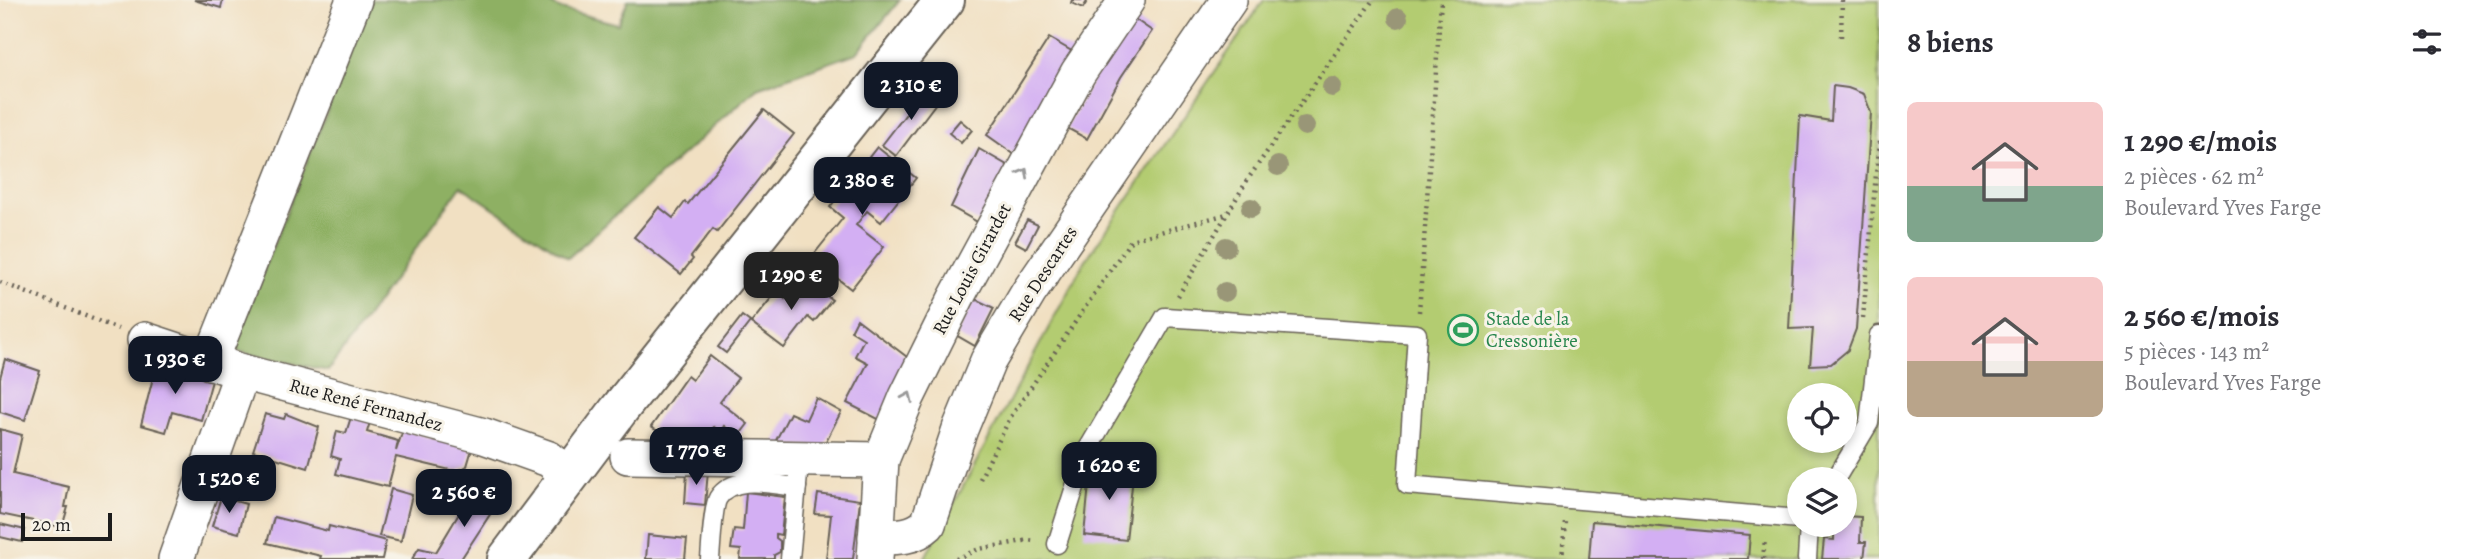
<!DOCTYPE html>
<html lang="fr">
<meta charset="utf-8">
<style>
:root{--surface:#fff;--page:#f7f7f7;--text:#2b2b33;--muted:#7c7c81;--accent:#111827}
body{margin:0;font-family:Alegreya,serif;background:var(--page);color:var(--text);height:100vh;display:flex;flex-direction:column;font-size:26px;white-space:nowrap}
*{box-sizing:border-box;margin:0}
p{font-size:23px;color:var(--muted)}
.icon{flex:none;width:38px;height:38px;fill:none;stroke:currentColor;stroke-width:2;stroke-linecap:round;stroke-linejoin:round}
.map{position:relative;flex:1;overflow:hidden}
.details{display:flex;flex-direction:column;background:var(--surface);width:595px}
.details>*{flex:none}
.buttons{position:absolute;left:1787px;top:383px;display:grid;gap:14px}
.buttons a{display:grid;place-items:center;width:70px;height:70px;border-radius:50%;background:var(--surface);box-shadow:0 4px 10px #0003;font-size:35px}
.scale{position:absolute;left:21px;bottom:18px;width:91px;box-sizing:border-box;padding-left:7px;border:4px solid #1c1c1c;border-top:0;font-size:19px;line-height:24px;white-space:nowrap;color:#1c1c1c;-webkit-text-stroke:5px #f7f3e8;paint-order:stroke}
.price{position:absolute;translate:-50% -60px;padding:0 16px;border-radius:14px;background:var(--accent);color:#fff;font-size:23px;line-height:46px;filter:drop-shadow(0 2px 4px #0008)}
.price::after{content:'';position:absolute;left:50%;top:42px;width:21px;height:16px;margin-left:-10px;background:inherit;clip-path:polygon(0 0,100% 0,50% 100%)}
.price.on{background:#222;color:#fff}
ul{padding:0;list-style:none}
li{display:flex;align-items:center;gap:21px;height:175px;padding:0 28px}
li span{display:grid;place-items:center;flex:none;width:196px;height:140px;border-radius:10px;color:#555}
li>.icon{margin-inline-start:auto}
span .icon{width:84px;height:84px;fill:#fffc;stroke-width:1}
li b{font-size:30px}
h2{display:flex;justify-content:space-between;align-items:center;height:84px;padding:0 28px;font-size:30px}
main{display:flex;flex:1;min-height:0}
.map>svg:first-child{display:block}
.green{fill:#b3cc71;stroke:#687446;stroke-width:2;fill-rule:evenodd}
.forest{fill:#8eb063;stroke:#556640;stroke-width:2}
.building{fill:#d3aff3}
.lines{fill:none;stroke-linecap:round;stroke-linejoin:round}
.lane-casing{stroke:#676156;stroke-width:21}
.street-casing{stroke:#676156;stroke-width:38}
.primary-casing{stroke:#676156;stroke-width:42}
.path{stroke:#676156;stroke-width:4.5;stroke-dasharray:2 5;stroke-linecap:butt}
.lane{stroke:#fff;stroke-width:18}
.street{stroke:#fff;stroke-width:35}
.primary{stroke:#fff;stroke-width:38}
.tree{fill:#999677}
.oneway{stroke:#999}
.labels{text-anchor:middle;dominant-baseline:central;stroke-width:6;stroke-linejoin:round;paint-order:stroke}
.street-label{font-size:19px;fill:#1c1c1c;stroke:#f7f3e8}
.leisure-label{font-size:19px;fill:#27864d;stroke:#f7f3e8;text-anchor:start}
</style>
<main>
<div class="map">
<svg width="1879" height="559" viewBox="0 0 1879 559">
<rect width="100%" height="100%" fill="#f7f3e8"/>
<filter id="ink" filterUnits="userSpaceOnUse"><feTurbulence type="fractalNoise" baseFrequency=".0143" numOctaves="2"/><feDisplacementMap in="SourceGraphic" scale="14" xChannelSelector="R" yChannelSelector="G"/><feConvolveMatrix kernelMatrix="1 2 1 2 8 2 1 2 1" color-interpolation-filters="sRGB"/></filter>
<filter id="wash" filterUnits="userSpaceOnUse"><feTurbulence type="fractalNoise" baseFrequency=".00686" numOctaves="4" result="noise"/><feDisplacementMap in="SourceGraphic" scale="28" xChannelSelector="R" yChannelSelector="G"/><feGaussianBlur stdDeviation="1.57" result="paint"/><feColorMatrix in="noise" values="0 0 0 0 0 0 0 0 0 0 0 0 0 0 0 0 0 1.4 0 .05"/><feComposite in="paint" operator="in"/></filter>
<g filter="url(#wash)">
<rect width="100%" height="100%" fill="#f1e0c2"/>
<path class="green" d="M1264 0H1879V559H924L1083 264ZM1799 396H1844V441H1799ZM1799 480H1844V525H1799Z"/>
<path class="forest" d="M372 0H544L561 9 618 24 628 0H900L857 53 757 88 568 258 461 186 328 371 231 350Z"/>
<g id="blocks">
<g class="building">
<path d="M194 0H223L221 8Z"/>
<path d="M1072 0H1088L1083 8 1071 3Z"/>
<path d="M1133 18 1152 31 1121 77 1087 139 1067 128 1097 72Z"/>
<path d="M1049 38 1075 53 1018 157 987 135Z"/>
<path d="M1833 86 1848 88 1864 94 1871 113 1856 329 1848 350 1831 364 1810 365 1813 328 1789 329 1800 116 1831 121Z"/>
<path d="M926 88 939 99 896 156 882 145Z"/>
<path d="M764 110 794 134 717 232 713 229 691 257 693 259 681 274 634 237 659 207 673 218 685 202 688 204Z"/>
<path d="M960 120 972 130 961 143 949 133Z"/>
<path d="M877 147 916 178 881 222 867 211 856 225 884 247 851 289 811 258 843 218 830 207Z"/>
<path d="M979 149 1012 168 983 225 951 207Z"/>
<path d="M1027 220 1038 225 1026 248 1015 242Z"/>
<path d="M802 278 832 300 814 322 808 317 784 348 751 323 777 291 785 299Z"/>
<path d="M975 299 994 308 975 346 956 335Z"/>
<path d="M742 316 750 322 726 353 718 347Z"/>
<path d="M857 319 911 360 880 420 847 403 868 363 855 356 864 339 851 331Z"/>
<path d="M710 356 738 378 720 402 748 424 738 437 724 426 720 432 714 427 699 445H666L659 432 651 427 687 376 692 380Z"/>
<path d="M5 359 40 371 25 420 0 412V378Z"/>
<path d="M157 362 213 377 201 420 172 412 166 432 141 425Z"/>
<path d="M816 398 841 412 823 447 774 444 790 413 806 420Z"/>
<path d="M265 414 284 419 286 414 319 427 308 468 253 451Z"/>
<path d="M351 417 370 422 367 432 398 441 396 451 403 430 472 449 467 466 458 471 450 470 396 457 388 487 336 474 340 459 331 456 337 431 346 433Z"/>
<path d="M0 429 22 435 13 474 69 487 65 507H68L62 527 0 514Z"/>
<path d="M1091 464 1134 468 1126 540 1084 535Z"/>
<path d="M687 471H708L705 505 685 503Z"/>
<path d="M391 489 412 495 401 541 379 536Z"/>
<path d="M746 492 785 497 781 535 776 534V538L780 541V552L774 555V559H740L741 550 731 549 734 529 743 530Z"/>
<path d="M504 493 461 559H412L419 548 436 552 466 502 477 495Z"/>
<path d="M818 494 860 500 853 559H826L831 515 815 514Z"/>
<path d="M221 497 246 504 239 533 212 526Z"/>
<path d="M1844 516 1861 517 1860 542H1866L1864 559H1822L1824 539 1834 540V525H1844Z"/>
<path d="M274 517 328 531 329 526 386 541 382 559H320L321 556 267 543Z"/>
<path d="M1592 521 1750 535 1748 559H1589Z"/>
<path d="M0 524 25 530 22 542 0 537Z"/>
<path d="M648 535 687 539 685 559H646Z"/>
</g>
</g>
</g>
<g filter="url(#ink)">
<use href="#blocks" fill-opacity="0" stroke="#676156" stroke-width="2"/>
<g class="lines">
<g class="lane-casing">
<g id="lane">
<path d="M1835 480 1869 423 1879 335"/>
<path d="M1057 544 1086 452 1165 317 1417 334 1407 485 1799 519"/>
<path d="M710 559C711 547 713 506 718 498 734 473 773 485 797 487"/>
<path d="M790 559 798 475"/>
<path d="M1807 559 1809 525"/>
</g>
</g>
<g class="street-casing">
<g id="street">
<path d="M145 340 242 372 484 436 549 459 570 476"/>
<path d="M210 362 354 0"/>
<path d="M628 456 881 460"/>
<path d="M876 537C896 537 913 538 928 524L960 429 988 361 1029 292 1229 0"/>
<path d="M176 559 242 372"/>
<path d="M875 559 881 460 907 397 956 298 1078 73 1127 0"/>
</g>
</g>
<g class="primary-casing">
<path id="primary" d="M507 559 618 411 945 0"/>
</g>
<g class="path">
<path d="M1841 37 1842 0"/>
<path d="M0 282 118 329"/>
<path d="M1178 296 1248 179 1373 0"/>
<path d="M1419 312 1441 0"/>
<path d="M1863 318 1879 141"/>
<path d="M980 479 1010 418 1131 240 1227 214"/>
<path d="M956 559 979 549 1029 540 1036 541"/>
<path d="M1562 559 1565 521"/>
<path d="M1763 559 1765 539"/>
</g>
<use href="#lane" class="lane"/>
<use href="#street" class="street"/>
<use href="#primary" class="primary"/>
</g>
<g class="tree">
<circle cx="1398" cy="18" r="10"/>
<circle cx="1332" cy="87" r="10"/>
<circle cx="1305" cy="126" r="10"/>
<circle cx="1278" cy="166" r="10"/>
<circle cx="1251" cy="208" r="10"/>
<circle cx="1226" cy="247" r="10"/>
<circle cx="1225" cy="292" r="10"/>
</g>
<defs><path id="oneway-chevron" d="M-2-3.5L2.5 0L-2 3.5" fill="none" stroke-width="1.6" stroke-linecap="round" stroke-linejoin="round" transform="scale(1.75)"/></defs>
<g class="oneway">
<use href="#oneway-chevron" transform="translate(1024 173) rotate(-61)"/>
<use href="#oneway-chevron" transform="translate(908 397) rotate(-66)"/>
</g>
</g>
<defs>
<g id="stadium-ring" transform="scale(1.575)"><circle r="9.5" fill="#f7f3e8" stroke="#2e9e5b" stroke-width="1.5"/><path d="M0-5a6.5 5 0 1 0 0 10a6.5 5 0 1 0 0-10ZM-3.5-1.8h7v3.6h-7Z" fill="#2e9e5b"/></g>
</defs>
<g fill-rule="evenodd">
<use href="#stadium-ring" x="1463" y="330"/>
</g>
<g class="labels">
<g class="street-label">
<text transform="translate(972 269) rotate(-62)">Rue Louis Girardet</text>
<text transform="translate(1043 274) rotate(-57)">Rue Descartes</text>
<text transform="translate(366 405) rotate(15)">Rue René Fernandez</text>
</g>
<g class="leisure-label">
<text x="1486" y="319">Stade de la<tspan x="1486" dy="22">Cressonière</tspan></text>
</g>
</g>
</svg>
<div class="buttons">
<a><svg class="icon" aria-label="locate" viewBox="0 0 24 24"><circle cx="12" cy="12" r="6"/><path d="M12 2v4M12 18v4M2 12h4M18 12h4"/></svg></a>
<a><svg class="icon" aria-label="layers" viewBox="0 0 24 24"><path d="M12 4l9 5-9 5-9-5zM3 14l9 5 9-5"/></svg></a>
</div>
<div class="scale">20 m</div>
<b class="price" style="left:911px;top:122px">2 310 €</b>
<b class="price" style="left:862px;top:217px">2 380 €</b>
<b class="price on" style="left:791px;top:312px">1 290 €</b>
<b class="price" style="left:175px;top:396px">1 930 €</b>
<b class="price" style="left:696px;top:487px">1 770 €</b>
<b class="price" style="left:1109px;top:502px">1 620 €</b>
<b class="price" style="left:229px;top:515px">1 520 €</b>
<b class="price" style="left:464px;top:529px">2 560 €</b>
</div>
<section class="details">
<h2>8 biens<svg class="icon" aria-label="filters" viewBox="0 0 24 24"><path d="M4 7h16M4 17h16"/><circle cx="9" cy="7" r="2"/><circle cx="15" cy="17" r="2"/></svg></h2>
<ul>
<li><span style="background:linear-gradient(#f6c9c9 60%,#7fa58c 0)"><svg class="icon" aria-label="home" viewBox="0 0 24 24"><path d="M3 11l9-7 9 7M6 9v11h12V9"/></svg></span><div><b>1 290 €/mois</b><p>2 pièces · 62 m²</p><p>Boulevard Yves Farge</p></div></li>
<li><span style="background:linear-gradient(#f6c9c9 60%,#b9a48a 0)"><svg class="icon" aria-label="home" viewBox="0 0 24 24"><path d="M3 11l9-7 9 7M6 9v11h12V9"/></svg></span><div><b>2 560 €/mois</b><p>5 pièces · 143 m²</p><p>Boulevard Yves Farge</p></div></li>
</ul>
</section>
</main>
